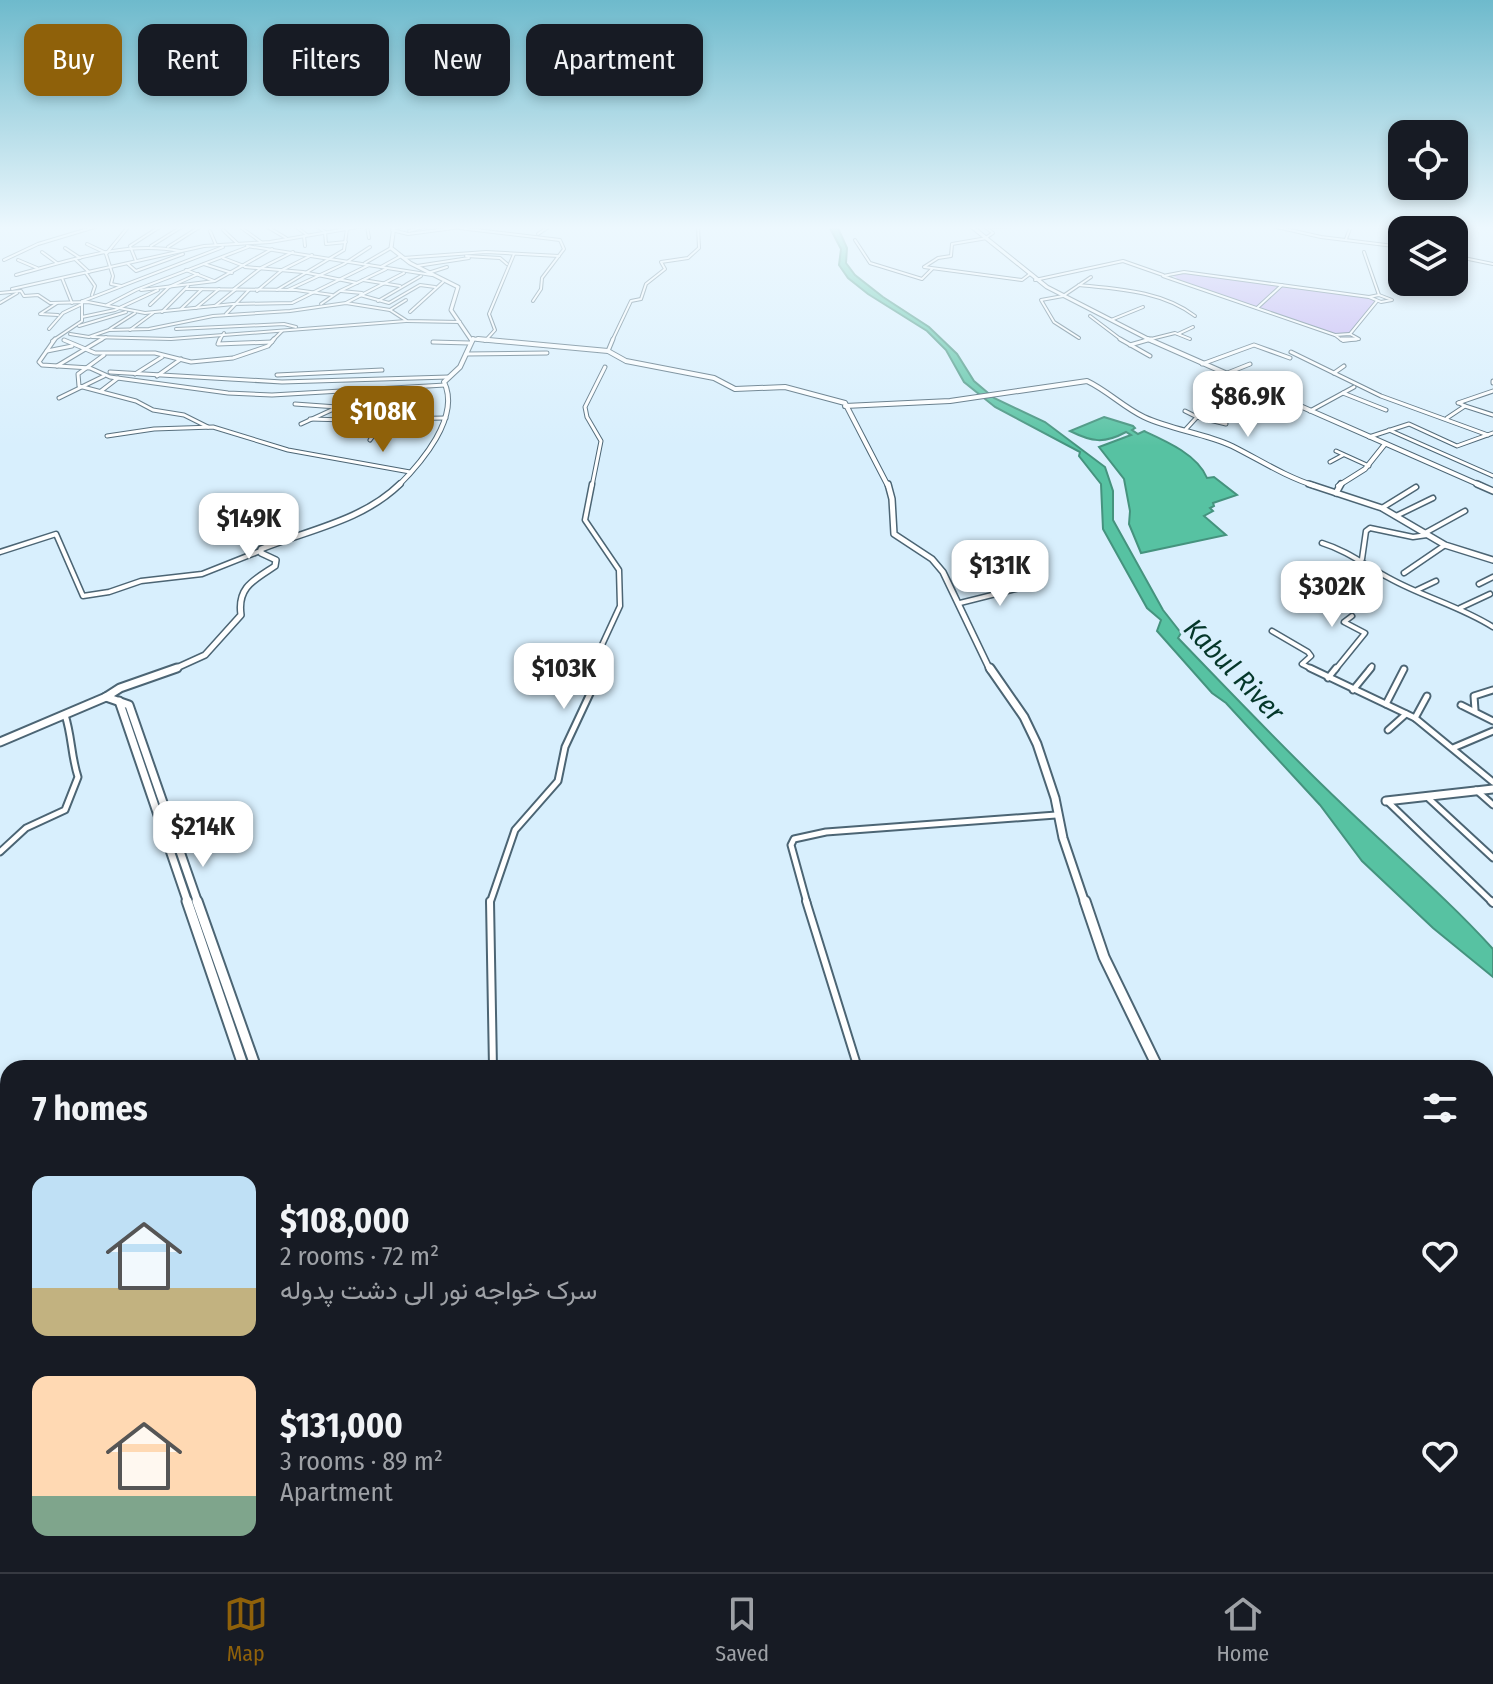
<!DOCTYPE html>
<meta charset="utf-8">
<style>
:root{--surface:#171b24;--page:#242831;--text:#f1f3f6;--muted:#9ea1a6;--line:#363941;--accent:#8f610a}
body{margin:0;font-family:"Fira Sans Condensed",Vazirmatn,sans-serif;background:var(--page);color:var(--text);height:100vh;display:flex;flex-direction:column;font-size:30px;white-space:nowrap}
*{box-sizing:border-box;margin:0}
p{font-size:26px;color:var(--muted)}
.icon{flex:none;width:44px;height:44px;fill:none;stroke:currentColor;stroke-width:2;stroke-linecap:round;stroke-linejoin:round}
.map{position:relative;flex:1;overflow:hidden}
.details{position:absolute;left:0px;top:1060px;width:1494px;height:512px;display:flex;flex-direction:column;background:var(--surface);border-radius:24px 24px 0 0;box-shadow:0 4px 12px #0003}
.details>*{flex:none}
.hud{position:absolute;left:24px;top:24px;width:800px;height:72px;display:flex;gap:16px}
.buttons{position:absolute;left:1388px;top:120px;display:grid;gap:16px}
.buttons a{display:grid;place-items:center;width:80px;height:80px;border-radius:16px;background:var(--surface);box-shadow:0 4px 12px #0003;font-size:40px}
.price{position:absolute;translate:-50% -68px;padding:0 18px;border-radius:16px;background:#fff;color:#222;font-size:26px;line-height:52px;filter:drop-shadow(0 2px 4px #0008)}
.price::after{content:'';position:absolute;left:50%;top:48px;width:24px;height:18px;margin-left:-12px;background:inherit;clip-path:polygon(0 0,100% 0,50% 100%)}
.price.selected{background:var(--accent);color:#fff}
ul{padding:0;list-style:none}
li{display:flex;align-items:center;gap:24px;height:200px;padding:0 32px}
li span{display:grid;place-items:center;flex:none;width:224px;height:160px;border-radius:16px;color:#555}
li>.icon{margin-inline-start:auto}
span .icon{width:96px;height:96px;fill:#fffc;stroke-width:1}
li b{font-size:34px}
h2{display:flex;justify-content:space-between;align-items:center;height:96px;padding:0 32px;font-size:34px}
.tag{padding:0 28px;border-radius:16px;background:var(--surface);box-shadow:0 4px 12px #0003;font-size:28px;line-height:72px}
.tag.selected{background:var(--accent);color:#fff}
.dock{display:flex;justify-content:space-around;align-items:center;height:112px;border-top:2px solid var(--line);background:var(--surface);font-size:22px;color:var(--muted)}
.dock a{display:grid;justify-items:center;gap:4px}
.dock .selected{color:var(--accent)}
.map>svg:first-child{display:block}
.green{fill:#c3adf1}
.water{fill:#57c2a2;stroke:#45937e;stroke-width:2}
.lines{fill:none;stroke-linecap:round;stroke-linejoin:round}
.minor-far5-casing{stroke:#4c6574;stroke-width:4}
.minor-far4-casing{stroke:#4c6574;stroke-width:5}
.minor-far3-casing{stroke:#4c6574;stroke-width:7}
.minor-far2-casing{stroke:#4c6574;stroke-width:9}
.minor-far1-casing{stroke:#4c6574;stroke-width:10}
.minor-casing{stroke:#4c6574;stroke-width:12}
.tertiary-far5-casing{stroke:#4c6574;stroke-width:5}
.tertiary-far4-casing{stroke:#4c6574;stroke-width:6}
.tertiary-far3-casing{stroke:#4c6574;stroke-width:8}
.tertiary-far2-casing{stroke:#4c6574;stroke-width:11}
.tertiary-far1-casing{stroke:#4c6574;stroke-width:13}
.tertiary-casing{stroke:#4c6574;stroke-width:15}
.secondary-far5-casing{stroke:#4c6574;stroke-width:5}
.secondary-far4-casing{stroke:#4c6574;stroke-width:6}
.secondary-far3-casing{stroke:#4c6574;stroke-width:8}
.secondary-far2-casing{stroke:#4c6574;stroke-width:11}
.secondary-far1-casing{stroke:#4c6574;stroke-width:13}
.secondary-casing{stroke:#4c6574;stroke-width:15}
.minor-far5{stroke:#fff;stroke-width:2}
.minor-far4{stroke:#fff;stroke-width:3}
.minor-far3{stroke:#fff;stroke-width:4}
.minor-far2{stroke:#fff;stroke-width:5}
.minor-far1{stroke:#fff;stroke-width:6}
.minor{stroke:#fff;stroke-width:8}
.tertiary-far5{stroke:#fff;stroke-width:3}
.tertiary-far4{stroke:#fff;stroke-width:4}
.tertiary-far3{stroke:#fff;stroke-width:5}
.tertiary-far2{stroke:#fff;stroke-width:7}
.tertiary-far1{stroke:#fff;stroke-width:9}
.tertiary{stroke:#fff;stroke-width:11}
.secondary-far5{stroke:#fff;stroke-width:3}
.secondary-far4{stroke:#fff;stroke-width:4}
.secondary-far3{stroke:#fff;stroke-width:5}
.secondary-far2{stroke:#fff;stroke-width:7}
.secondary-far1{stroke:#fff;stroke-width:9}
.secondary{stroke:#fff;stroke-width:11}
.labels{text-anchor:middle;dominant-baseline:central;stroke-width:7;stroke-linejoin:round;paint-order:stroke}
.water-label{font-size:28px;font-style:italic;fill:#04372a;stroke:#d8effd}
</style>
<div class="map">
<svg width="1493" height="1572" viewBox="0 0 1493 1572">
<rect width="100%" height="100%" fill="#d8effd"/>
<path class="green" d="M1184 272 1369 297 1377 301 1350 334 1335 335 1175 280 1177 278 1171 275Z"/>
<g class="water">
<path d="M837 226 847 248 846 263 855 275 883 297 929 327 957 354 974 381 994 398 1045 422 1105 467 1113 491V520L1163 610 1181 633 1178 638C1232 694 1286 751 1342 804 1393 853 1446 897 1493 949V977L1433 928 1362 861 1320 805 1226 703 1212 693 1157 631 1161 620 1147 608 1103 529 1101 484 1079 456 1080 452 995 407 964 382 946 350 927 331 868 294 848 278 839 265 841 249 830 228Z"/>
<path d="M1104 417 1133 426 1135 428 1132 430 1138 434 1144 431C1166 441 1198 455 1207 478L1214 477 1237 495 1213 503 1214 506 1210 508 1213 511 1204 516 1226 535 1141 553 1129 524 1130 511 1124 479 1099 447 1131 435 1126 432C1104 444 1092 442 1070 431Z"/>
</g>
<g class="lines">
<g class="minor-far5-casing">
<g id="minor-far5">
<path d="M239 226 261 242"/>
<path d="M266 226 286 238"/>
<path d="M295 226 307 235"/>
<path d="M323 226 318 227 325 232 326 244 346 242"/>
<path d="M367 226 369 238"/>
<path d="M1272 226 1321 237 1402 247"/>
<path d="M459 228 560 240 564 249 542 278 541 289 533 301"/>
<path d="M393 229 403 226"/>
<path d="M223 230 238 244"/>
<path d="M392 230 408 234 461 227"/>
<path d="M210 231 216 245"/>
<path d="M409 231 426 226"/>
<path d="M538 234 550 226"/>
<path d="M304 236 305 246"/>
<path d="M987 237 993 233 985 227 1013 226"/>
<path d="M987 238 952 244 951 256 938 258 924 267 1022 280 1030 274"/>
<path d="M1346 239 1351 226"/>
<path d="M855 240 870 263 922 279 932 269"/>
<path d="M87 244 106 253"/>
<path d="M151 246 183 226"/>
<path d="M247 246 432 275"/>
<path d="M168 247 201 226"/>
<path d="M65 248 80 258"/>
<path d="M42 252 57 263"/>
<path d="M1364 252 1379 295"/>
<path d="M466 256 500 258 507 264"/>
<path d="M1454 256 1493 264"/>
<path d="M223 258 244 266"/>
<path d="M403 258 486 252 559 256"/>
<path d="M75 259 89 272"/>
<path d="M4 260 38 244 98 226"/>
<path d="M18 260 37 268"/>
<path d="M136 261 130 246 161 226"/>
<path d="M365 263 391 248"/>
<path d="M128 264 136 271 183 254"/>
<path d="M204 264 232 273"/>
<path d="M417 266 469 258"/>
<path d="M245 267 303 272 357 283"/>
<path d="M381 267 401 256"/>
<path d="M186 270 214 281"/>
<path d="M86 273 95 286 92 295"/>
<path d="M428 273 447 267"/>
<path d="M16 275C68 261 126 240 180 251"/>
<path d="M62 278 72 303"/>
<path d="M363 280 400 286"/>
<path d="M1035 280 1123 261 1163 275"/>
<path d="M1079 285C1119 289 1162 291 1195 316"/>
<path d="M121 286 111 284 113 276 106 254 129 226"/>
<path d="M12 289 204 246 270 242 364 226"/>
<path d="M186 289 296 290 332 295"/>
<path d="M234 289 261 268 293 252"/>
<path d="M141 290 215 281 272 249"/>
<path d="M277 290 344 250 347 229"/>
<path d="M288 290 344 264 370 247"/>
<path d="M257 291 282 270 312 255"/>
<path d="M341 291 362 293"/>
<path d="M0 293 21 291 24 296 38 295 50 303 88 302 145 313 233 304 292 303 369 265"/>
<path d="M360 295 389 303 420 285 435 287"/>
<path d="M1379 295 1392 300 1381 302 1369 297Z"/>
<path d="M83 301 223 247"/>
<path d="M378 301 421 276"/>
<path d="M0 303 17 293"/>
<path d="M57 303 40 314 58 315"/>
<path d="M346 303 404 273"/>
<path d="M321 304 340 291 386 269"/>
<path d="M107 305 136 290 248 247"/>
<path d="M150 305 169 287 198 274"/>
<path d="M215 306 235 290"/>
<path d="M196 308 219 289"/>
<path d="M1257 308 1282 285"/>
<path d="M181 309 202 289"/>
<path d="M390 310 406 300"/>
<path d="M162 312 188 286"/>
<path d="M410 312 443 282"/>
<path d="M226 314 249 290"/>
<path d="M1090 316 1123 341"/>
<path d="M82 317 115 310 158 290"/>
<path d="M1111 320 1143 307"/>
<path d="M79 326 126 312"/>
<path d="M49 329 63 313 82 304"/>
<path d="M110 329 135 313"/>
<path d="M176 329 284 324 296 327"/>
<path d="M130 330 153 313"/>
<path d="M70 334 89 337 109 330 149 329 213 316 290 311 346 303 390 310 407 321 460 322"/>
<path d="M1178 334 1193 327"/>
<path d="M1350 334 1377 301"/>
<path d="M1350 334 1359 339 1343 341 1335 335Z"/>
<path d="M1335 335 1163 276 1184 272 1369 297"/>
<path d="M92 337 171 339 406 321"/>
<path d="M1079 338 1054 322 1041 300 1063 296 1091 277"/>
<path d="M52 341 82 321V301"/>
<path d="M99 341 106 337"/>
<path d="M219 341 224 333"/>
<path d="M272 341 282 331"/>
<path d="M485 341 495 330 489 314 514 254"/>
<path d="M612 341 631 301 641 299 646 284 665 269 661 262 688 258 699 248 698 226"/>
<path d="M1143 341 1175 333 1190 339"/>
</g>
</g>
<g class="minor-far4-casing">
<g id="minor-far4">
<path d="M55 339 39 362 42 365 90 368 110 377 228 393 272 395 445 385"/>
<path d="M220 339 218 344 272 342"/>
<path d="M1120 339 1150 356"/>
<path d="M1341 339H1356"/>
<path d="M64 340 95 353H155L191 362 233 358 268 346 274 339"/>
<path d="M433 342 469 343"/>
<path d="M1130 345 1151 339"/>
<path d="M47 351 72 346"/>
<path d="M608 351 613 339"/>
<path d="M1291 352 1381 396 1488 435"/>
<path d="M466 354 547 353"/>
<path d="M104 355 78 374 79 386 136 401 153 410 184 415 208 427"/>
<path d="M1202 364 1254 345 1290 358"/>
<path d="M57 366 102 339"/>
<path d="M110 372 282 382 448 377"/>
<path d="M1334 373 1344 366"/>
<path d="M135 374 162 357"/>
<path d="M1225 374 1250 364"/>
<path d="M277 375 382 370"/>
<path d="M157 376 181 359"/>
<path d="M1493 381V383"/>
<path d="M101 391 118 378"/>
<path d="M1343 393 1386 410"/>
<path d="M338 394 361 396"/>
<path d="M59 398 104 376"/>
<path d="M1458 403 1493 391"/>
<path d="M295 404 337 407"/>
<path d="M1465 406 1493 415"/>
<path d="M1185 411 1197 417"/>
<path d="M1310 411 1354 387"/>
<path d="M1447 418 1465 406 1459 403"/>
<path d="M310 419 382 421"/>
<path d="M301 424 338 407 359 402 361 396"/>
<path d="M1186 429 1197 417 1226 424"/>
<path d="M1389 430 1493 476"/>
<path d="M107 436 154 429 213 427 288 450 410 472"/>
<path d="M1369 437 1409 424 1457 446 1493 433"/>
<path d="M370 440 385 419 446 418"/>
<path d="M1336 451 1369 466"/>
<path d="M1330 462 1343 455"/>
<path d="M592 486 601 441 587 417 585 407 605 367"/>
</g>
</g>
<g class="minor-far3-casing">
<g id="minor-far3">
<path d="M592 484 585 520 619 570 620 606 602 645V670"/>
<path d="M1382 508 1416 487"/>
<path d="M1396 516 1433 498"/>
<path d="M1425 533 1465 511"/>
<path d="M1322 543C1348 551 1366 566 1389 578 1423 597 1460 606 1493 627"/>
<path d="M0 552 56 534 83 596 109 592 141 581 202 574 260 551"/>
<path d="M1362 559 1366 531 1370 528 1413 537 1427 535"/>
<path d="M1404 573 1445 545"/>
<path d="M1479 584 1493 577"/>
<path d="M1417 590 1436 581"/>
<path d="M960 603 1032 585"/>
<path d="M1460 608 1490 594"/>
<path d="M1272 631 1308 652 1311 656 1302 664 1314 670"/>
<path d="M1335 670 1365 633 1344 622 1352 616"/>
<path d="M1369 670 1372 666"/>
</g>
</g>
<g class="minor-far2-casing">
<g id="minor-far2">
<path d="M1310 668 1415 718 1493 782"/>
<path d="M1328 678 1336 668"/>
<path d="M1353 690 1371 668"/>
<path d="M1386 704 1404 669"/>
<path d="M1461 705 1493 721"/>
<path d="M1475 710 1474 696 1493 690"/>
<path d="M1415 718 1427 696"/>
<path d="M1388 730 1406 714"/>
<path d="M1453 748 1493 731"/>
<path d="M1476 790 1493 805"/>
<path d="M1426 796 1493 858"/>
<path d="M1387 801 1493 903"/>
<path d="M0 852 26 828 65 810 78 777C71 756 72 736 65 715"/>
<path d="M490 903 515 830 558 781 565 747 602 668"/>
<path d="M807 903 791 845 794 839 826 832 1056 815"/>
</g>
</g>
<g class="minor-far1-casing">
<g id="minor-far1">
<path d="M490 901 493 1068"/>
<path d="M806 901 858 1068"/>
<path d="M1491 901 1493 903"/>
</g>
</g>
<g class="minor-casing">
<g id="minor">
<path d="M1015 1564 1017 1572"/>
<path d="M525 1572 528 1564"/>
</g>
</g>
<g class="tertiary-far5-casing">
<path id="tertiary-far5" d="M473 339 500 341"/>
</g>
<g class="tertiary-far4-casing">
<g id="tertiary-far4">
<path d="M478 339 608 351 626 361 714 378 735 389 785 387 845 403 888 486"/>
<path d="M845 406 950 401 1087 381C1108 391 1123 407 1144 417 1172 430 1204 433 1232 446 1260 460 1284 476 1315 486"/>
<path d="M1338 486 1365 469 1385 444"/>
</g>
</g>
<g class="tertiary-far3-casing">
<g id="tertiary-far3">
<path d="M888 484 892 499 894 534 932 559 943 572 990 670"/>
<path d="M1309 484 1382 508 1445 545 1493 560"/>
<path d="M1336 493 1341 484"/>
</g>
</g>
<g class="tertiary-far2-casing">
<g id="tertiary-far2">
<path d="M990 668 1024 717 1037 744 1055 798 1063 838 1085 903"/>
<path d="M0 742 106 697"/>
<path d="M1386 801 1493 789"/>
</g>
</g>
<g class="tertiary-far1-casing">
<path id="tertiary-far1" d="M1085 901 1104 957 1158 1068"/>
</g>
<g class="tertiary-casing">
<path id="tertiary" d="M1192 1564V1572"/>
</g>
<g class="secondary-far5-casing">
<g id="secondary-far5">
<path d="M394 226 391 248 410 263 458 287 451 310 472 341"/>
<path d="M971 226 1047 287 1152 341"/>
</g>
</g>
<g class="secondary-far4-casing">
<g id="secondary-far4">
<path d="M1148 339 1482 486"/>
<path d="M398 486C421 463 461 417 444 382L460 367 473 339"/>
</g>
</g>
<g class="secondary-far3-casing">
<g id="secondary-far3">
<path d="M1477 484 1493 491"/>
<path d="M172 670 205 655 241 615C237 587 254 580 275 566L276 560 261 553V549C308 530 362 521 400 484"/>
</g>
</g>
<g class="secondary-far2-casing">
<g id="secondary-far2">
<path d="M106 697 120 688 177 668"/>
<path d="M106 697 129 705 198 903"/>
<path d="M119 701 188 903"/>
</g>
</g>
<g class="secondary-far1-casing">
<g id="secondary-far1">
<path d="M187 901 244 1068"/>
<path d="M197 901 256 1068"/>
</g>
</g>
<g class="secondary-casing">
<g id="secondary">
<path d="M413 1564 415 1572"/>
<path d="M429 1564 432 1572"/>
</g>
</g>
<use href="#minor-far5" class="minor-far5"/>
<use href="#minor-far4" class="minor-far4"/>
<use href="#minor-far3" class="minor-far3"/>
<use href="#minor-far2" class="minor-far2"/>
<use href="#minor-far1" class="minor-far1"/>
<use href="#minor" class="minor"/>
<use href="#tertiary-far5" class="tertiary-far5"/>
<use href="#tertiary-far4" class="tertiary-far4"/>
<use href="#tertiary-far3" class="tertiary-far3"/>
<use href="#tertiary-far2" class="tertiary-far2"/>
<use href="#tertiary-far1" class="tertiary-far1"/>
<use href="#tertiary" class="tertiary"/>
<use href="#secondary-far5" class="secondary-far5"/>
<use href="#secondary-far4" class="secondary-far4"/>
<use href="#secondary-far3" class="secondary-far3"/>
<use href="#secondary-far2" class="secondary-far2"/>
<use href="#secondary-far1" class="secondary-far1"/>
<use href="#secondary" class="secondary"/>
</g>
<linearGradient id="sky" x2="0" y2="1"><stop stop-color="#6ebacc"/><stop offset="0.51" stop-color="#edf8fe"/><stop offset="1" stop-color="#edf8fe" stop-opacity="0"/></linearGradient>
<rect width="1493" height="446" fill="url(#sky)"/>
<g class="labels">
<g class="water-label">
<text transform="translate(1234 670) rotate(46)">Kabul River</text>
</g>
</g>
</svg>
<div class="buttons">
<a><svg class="icon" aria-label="locate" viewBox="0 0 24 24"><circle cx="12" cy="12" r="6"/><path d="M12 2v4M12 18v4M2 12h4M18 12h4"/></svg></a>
<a><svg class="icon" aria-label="layers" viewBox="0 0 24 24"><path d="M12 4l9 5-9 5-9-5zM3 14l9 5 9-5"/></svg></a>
</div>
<b class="price" style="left:1248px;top:439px">$86.9K</b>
<b class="price selected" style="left:383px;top:454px">$108K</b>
<b class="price" style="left:249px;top:561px">$149K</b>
<b class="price" style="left:1000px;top:608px">$131K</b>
<b class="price" style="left:1332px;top:629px">$302K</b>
<b class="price" style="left:564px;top:711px">$103K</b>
<b class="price" style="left:203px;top:869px">$214K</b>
<div class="hud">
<a class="tag selected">Buy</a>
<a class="tag">Rent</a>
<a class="tag">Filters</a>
<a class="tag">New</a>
<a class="tag">Apartment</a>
</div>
<section class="details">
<h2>7 homes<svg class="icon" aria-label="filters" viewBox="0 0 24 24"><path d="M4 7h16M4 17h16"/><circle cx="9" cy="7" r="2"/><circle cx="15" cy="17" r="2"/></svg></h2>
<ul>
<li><span style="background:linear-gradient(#bfe0f5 70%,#c2b280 0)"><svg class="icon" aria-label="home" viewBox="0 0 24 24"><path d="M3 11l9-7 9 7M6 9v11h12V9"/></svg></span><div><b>$108,000</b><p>2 rooms · 72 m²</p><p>سرک خواجه نور الی دشت پدوله</p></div><svg class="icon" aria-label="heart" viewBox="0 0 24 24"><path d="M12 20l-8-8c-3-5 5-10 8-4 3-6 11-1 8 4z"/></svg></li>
<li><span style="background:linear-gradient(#ffd9b3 75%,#7fa58c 0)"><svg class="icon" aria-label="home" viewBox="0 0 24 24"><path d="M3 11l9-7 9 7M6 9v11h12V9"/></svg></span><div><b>$131,000</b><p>3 rooms · 89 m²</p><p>Apartment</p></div><svg class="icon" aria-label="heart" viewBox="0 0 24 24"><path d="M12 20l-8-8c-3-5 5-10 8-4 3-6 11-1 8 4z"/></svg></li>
</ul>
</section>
</div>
<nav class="dock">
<a class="selected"><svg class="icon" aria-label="map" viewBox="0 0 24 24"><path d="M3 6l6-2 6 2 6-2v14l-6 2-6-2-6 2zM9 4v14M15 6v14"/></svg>Map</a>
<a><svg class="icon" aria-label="saved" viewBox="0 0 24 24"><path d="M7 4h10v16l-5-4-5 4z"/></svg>Saved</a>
<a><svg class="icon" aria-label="home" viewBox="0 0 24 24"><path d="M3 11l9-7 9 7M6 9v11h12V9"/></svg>Home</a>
</nav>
